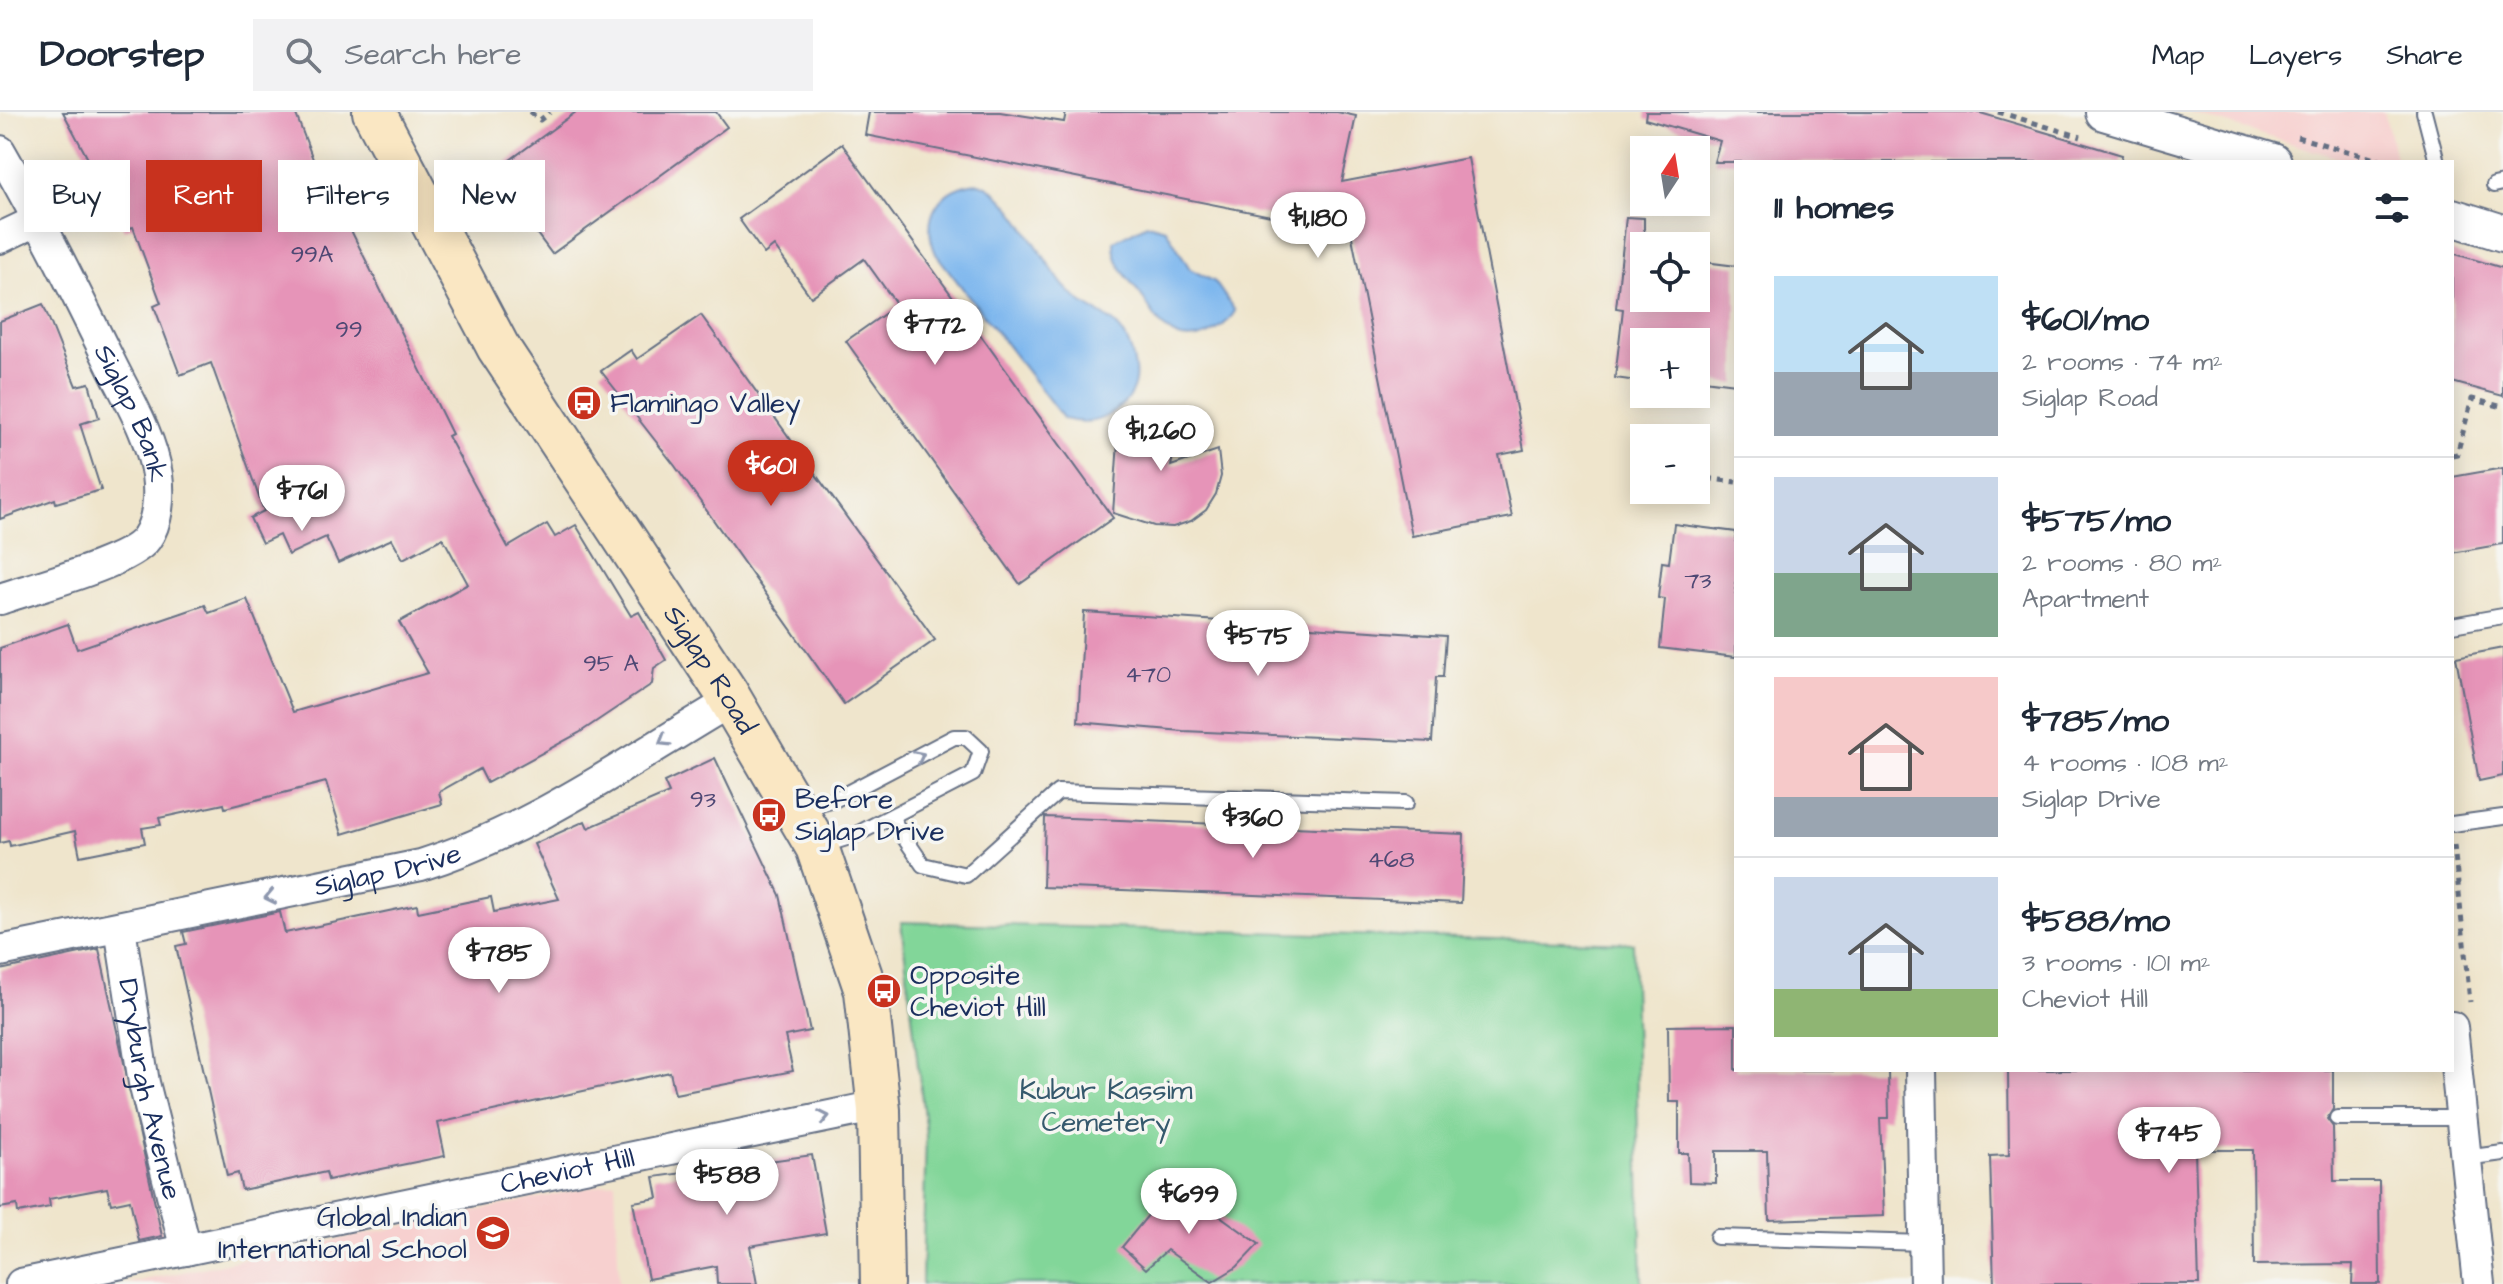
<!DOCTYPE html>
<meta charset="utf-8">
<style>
:root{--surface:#fff;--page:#f2f2f3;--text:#1f2937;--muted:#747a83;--line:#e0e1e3;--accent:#c8321e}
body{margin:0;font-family:"Architects Daughter",sans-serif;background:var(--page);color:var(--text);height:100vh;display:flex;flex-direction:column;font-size:30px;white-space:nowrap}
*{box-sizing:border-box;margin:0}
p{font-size:26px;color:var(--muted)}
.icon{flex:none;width:44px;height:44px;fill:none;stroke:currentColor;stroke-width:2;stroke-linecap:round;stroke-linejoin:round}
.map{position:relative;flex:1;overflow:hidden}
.panel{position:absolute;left:1734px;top:48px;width:720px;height:912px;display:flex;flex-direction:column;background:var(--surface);border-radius:0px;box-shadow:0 4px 20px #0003}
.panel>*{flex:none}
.hud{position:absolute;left:24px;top:48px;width:760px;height:72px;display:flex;gap:16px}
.needle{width:52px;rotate:12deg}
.controls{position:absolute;left:1630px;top:24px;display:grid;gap:16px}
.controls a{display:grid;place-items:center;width:80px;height:80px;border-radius:0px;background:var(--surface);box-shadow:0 4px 20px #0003;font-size:40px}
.price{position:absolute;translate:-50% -68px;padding:0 18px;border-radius:28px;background:#fff;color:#222;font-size:26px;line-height:52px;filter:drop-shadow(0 2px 4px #0008)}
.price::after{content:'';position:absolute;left:50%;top:48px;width:24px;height:18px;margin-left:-12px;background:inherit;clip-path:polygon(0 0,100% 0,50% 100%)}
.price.current{background:var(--accent);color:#fff}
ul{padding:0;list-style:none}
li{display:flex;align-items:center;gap:24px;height:200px;padding:0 40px}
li+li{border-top:2px solid var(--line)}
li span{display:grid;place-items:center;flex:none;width:224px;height:160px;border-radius:0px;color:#555}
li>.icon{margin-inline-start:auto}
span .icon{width:96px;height:96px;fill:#fffc;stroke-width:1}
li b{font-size:34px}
h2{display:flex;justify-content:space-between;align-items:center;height:96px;padding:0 40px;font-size:34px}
.chip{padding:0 28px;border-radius:0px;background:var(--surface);box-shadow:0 4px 20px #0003;font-size:28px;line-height:72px}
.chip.current{background:var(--accent);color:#fff}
header{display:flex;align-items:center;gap:48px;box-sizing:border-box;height:112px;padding:0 40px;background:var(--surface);border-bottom:2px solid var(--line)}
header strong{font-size:38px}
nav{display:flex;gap:44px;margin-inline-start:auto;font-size:28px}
.search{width:560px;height:72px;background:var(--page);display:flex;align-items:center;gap:20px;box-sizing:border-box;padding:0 28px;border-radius:0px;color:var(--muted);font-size:30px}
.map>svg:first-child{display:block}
.built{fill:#f7d0cf}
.green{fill:#82d699;stroke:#4e827c;stroke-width:2}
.water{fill:#7eb7ee;stroke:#4c73a6;stroke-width:2}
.building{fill:#e694b8}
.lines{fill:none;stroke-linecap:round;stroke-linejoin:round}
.service-casing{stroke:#656f84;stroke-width:18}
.minor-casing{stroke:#656f84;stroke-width:34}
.tertiary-casing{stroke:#656f84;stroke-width:40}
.secondary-casing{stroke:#656f84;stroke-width:46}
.path{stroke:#656f84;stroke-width:5;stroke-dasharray:6 6;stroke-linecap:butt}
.service{stroke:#fff;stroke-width:14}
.minor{stroke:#fff;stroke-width:30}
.tertiary{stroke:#fff;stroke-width:36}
.secondary{stroke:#fae7c3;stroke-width:42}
.oneway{stroke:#8d97ae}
.labels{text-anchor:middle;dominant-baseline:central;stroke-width:7;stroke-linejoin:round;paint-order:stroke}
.number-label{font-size:24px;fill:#4e4874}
.poi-label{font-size:28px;fill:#1b2f5e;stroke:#f6f6f2;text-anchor:start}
.street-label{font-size:28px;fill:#1b2f5e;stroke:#f6f6f2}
.park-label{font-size:28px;fill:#35596d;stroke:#f6f6f2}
</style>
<header>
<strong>Doorstep</strong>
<div class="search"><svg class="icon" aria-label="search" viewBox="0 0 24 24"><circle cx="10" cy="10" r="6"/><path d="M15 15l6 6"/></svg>Search here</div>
<nav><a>Map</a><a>Layers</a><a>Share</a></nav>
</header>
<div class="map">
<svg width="2503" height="1172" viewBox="0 0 2503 1172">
<rect width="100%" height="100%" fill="#f6f6f2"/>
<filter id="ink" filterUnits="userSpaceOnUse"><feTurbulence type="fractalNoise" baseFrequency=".0125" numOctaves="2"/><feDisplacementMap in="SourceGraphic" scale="16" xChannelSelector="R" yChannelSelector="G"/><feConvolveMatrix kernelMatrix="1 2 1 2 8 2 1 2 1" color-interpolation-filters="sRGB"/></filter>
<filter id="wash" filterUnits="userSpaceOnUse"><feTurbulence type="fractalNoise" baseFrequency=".006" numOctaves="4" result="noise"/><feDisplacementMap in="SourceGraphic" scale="32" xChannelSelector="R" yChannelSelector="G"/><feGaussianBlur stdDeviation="1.8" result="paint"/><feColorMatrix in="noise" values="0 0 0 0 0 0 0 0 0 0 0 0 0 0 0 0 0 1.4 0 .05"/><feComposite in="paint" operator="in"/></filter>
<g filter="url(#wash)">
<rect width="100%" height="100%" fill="#efe5cc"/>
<g class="built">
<path d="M2188 0H2384L2397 50H2351Z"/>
<path d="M615 1070 619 1172H125Z"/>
</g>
<path class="green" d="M901 810 1633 831 1642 1172H922L926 1022Z"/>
<g class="water">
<path d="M979 71C1010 79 1042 147 1063 173 1094 210 1126 196 1135 257 1137 272 1131 285 1120 295 1102 310 1086 313 1064 307L936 142C920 105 939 74 979 71Z"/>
<path d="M1147 112 1166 117 1190 157 1215 170 1235 199C1223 220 1189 238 1167 218 1156 210 1149 194 1141 183 1127 165 1113 151 1114 129Z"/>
</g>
<g id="blocks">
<g class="building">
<path d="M63 0H295L329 89 335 86 452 322 448 324 508 435 547 412 555 425 576 413 631 504 639 500 666 548 654 556 652 572 579 621 487 671 480 657 439 680 442 692 342 722 326 670 225 696 224 692 159 706 161 713 142 716 145 731 80 744 75 719 10 734 9 729 0 731V536L68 512 77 537 205 493 209 501 247 487 293 600 428 561 399 510 468 472 443 426 403 447 392 427 338 451 326 425 288 443 279 423 262 431 250 406 264 399 211 251 180 263 154 194 161 191 133 115 124 118 101 57 95 60Z"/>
<path d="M576 0H716L727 15 552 142 492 61Z"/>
<path d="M869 0H1000L1064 10 1066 0H1337L1356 4 1342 70 1468 46 1524 338 1499 343 1512 405 1412 424 1351 120 865 23Z"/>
<path d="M1646 0H1977L2122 43 2121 50H1714L1720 29 1645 7Z"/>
<path d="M842 32 1113 406 1020 472 846 229 897 193 864 147 811 185 774 134 764 142 739 107Z"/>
<path d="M1626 105 1644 106V186H1696V149L1736 154V272L1696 267V230H1644V270L1615 266 1623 197 1616 196Z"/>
<path d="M2452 141 2503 156V284L2452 270Z"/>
<path d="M43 192 76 274 89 271 99 306 80 312 101 378 56 391 55 387 0 407V209Z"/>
<path d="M701 203 935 528 844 592 675 354 601 259 631 238 637 247Z"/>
<path d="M1166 294 1182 297 1171 354 1218 338 1221 364 1216 382 1206 398 1191 409 1173 415 1154 414 1113 401 1118 330 1136 304 1150 296Z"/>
<path d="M2503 356V432L2452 441V365Z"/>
<path d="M1674 412 1736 420V545L1660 536 1665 487 1658 486 1662 450 1669 451Z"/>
<path d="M1084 500 1446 524 1443 565H1436L1432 630 1183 619 1078 610Z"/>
<path d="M2503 536V664L2479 669 2456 545Z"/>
<path d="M715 646 780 783 810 919 785 924 793 959 675 982 670 960 438 1011 445 1044 328 1068 326 1060 242 1078 238 1061 227 1064 176 834 186 832 183 820 280 800 285 821 417 793 418 800 491 785 494 800 559 787 534 732 585 709 588 716 669 681 664 670Z"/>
<path d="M1045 705 1464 722 1461 791 1043 775Z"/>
<path d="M99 837 162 1124 139 1129 130 1088 111 1092 107 1076 49 1087 50 1095 18 1101 17 1093 0 1096V858Z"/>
<path d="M1736 913V958H1888L1889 1006H1880L1884 1104 1769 1108 1767 1039H1716V1071L1689 1070 1688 1041H1679V990H1669L1668 914Z"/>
<path d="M2008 958H2333V997L2327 1007 2333 1015 2334 1069H2379L2380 1172H2352L2353 1152 2254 1153 2253 1038H2195L2199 1172H1994L1990 1044 2009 1043Z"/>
<path d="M812 1043 826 1121 750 1134 757 1172H717L716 1154 648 1167 633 1090 658 1086 654 1065Z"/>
<path d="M1170 1068 1259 1132 1237 1155 1212 1170 1167 1138 1146 1157 1122 1135 1154 1096Z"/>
</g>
</g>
</g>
<g filter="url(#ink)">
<use href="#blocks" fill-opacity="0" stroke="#656f84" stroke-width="2"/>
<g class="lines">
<g class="service-casing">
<g id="service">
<path d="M2424 0 2437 50"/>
<path d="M2494 73 2503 71"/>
<path d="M2452 513 2503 504"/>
<path d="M802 697 834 688 954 625H966L981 639 973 662 853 724 821 734"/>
<path d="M891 706 923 753 966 763 1058 680 1406 691"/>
<path d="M2452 712 2503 705"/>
<path d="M2337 1006H2461"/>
<path d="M2465 1046 2503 1041"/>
<path d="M1717 1125 1925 1131"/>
</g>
</g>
<g class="minor-casing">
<g id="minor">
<path id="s1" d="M0 39C40 108 75 179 110 250 127 285 151 323 157 363 160 384 158 410 146 427 129 451 31 476 0 487"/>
<path d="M0 126 40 107"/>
<path id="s2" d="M120 816 144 971 186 1138"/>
<path id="s3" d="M0 839 421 753C534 718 630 648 731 589L726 580"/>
<path d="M2452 915 2479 1172"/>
<path d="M1921 958 1925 1172"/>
<path id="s4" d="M21 1172 859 998H879"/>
</g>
</g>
<g class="tertiary-casing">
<g id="tertiary">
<path d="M2104 0 2273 50"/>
<path d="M2452 105 2503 121"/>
</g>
</g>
<g class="secondary-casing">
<g id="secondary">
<path id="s5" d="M374 0 498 235 726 580 817 735 866 879 879 998 882 1172"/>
</g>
</g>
<g class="path">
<path d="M530 0 540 8 550 0"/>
<path d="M1998 0 2081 25"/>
<path d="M2297 25 2386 50"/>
<path d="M2452 343 2457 342 2472 287 2503 295"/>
<path d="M1696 365 1736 370"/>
<path d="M2454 733 2470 890"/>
</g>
<use href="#service" class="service"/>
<use href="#minor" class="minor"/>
<use href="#tertiary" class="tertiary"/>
<use href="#secondary" class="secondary"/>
</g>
<defs><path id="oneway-chevron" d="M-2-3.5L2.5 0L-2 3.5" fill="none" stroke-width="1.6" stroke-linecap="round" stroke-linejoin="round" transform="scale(2)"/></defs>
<g class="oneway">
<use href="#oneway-chevron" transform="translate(664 629) rotate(149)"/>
<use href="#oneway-chevron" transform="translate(919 644) rotate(-27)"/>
<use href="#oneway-chevron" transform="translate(270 785) rotate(168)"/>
<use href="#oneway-chevron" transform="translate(824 1005) rotate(-11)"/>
</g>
</g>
<defs>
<g id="bus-disc" transform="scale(1.8)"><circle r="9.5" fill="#c8321e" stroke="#f6f6f2"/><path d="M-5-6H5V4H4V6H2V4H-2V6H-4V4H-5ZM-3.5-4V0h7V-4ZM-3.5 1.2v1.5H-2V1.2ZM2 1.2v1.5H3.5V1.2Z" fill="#fff"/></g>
<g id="school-disc" transform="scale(1.8)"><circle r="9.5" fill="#c8321e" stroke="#f6f6f2"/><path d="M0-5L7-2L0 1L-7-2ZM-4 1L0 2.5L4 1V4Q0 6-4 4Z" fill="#fff"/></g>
</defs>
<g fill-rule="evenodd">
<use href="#bus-disc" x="584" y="291"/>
<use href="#bus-disc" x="769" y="703"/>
<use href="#bus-disc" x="884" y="879"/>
<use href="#school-disc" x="493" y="1121"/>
</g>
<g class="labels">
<g class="number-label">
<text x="312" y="143">99A</text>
<text x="349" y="218">99</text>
<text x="1698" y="469">73</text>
<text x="611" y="552">95 A</text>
<text x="1148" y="563">470</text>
<text x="703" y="688">93</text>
<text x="1391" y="748">468</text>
</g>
<g class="poi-label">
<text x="610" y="291">Flamingo Valley</text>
<text x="795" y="687">Before<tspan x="795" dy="32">Siglap Drive</tspan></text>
<text x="910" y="863">Opposite<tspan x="910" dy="32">Cheviot Hill</tspan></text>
<text x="467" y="1105" text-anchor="end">Global Indian<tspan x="467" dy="32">International School</tspan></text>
</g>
<g class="street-label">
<text stroke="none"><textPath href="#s1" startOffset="294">Siglap Bank</textPath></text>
<text stroke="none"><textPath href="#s5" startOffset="652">Siglap Road</textPath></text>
<text stroke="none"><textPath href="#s3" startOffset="396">Siglap Drive</textPath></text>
<text stroke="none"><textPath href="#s2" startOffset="164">Dryburgh Avenue</textPath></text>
<text stroke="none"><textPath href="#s4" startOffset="558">Cheviot Hill</textPath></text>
</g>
<g class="park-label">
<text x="1106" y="978">Kubur Kassim<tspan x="1106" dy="32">Cemetery</tspan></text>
</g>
</g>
</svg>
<div class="controls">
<a><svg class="needle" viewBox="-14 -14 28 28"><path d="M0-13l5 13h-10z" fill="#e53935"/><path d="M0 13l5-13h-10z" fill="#747a83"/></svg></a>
<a><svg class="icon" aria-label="locate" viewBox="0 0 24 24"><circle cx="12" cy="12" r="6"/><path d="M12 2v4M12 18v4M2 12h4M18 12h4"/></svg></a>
<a>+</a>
<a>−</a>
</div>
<b class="price" style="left:1318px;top:148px">$1,180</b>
<b class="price" style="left:935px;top:255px">$772</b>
<b class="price" style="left:1161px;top:361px">$1,260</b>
<b class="price current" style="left:771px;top:396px">$601</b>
<b class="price" style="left:302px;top:421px">$761</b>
<b class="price" style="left:1258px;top:566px">$575</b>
<b class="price" style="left:1253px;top:748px">$360</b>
<b class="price" style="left:499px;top:883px">$785</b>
<b class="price" style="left:2169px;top:1063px">$745</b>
<b class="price" style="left:727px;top:1105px">$588</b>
<b class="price" style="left:1189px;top:1124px">$699</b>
<div class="hud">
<a class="chip">Buy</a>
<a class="chip current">Rent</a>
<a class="chip">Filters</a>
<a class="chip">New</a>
</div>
<section class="panel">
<h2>11 homes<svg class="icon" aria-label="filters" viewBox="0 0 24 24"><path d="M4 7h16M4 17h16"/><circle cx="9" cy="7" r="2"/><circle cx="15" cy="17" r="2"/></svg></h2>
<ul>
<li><span style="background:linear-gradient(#bfe0f5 60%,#9aa5b1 0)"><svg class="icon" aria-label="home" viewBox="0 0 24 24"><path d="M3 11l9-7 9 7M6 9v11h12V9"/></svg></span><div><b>$601/mo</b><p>2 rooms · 74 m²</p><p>Siglap Road</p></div></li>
<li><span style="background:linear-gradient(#c9d6e8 60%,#7fa58c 0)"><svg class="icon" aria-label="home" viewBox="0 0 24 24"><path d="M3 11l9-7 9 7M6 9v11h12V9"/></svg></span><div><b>$575/mo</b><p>2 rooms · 80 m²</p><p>Apartment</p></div></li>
<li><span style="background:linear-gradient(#f6c9c9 75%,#9aa5b1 0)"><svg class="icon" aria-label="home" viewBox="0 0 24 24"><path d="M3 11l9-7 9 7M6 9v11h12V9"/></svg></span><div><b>$785/mo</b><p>4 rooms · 108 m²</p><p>Siglap Drive</p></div></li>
<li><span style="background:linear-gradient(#c9d6e8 70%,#8fb573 0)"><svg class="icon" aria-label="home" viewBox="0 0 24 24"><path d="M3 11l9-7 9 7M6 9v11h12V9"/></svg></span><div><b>$588/mo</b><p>3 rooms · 101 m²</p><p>Cheviot Hill</p></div></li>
</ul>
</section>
</div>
